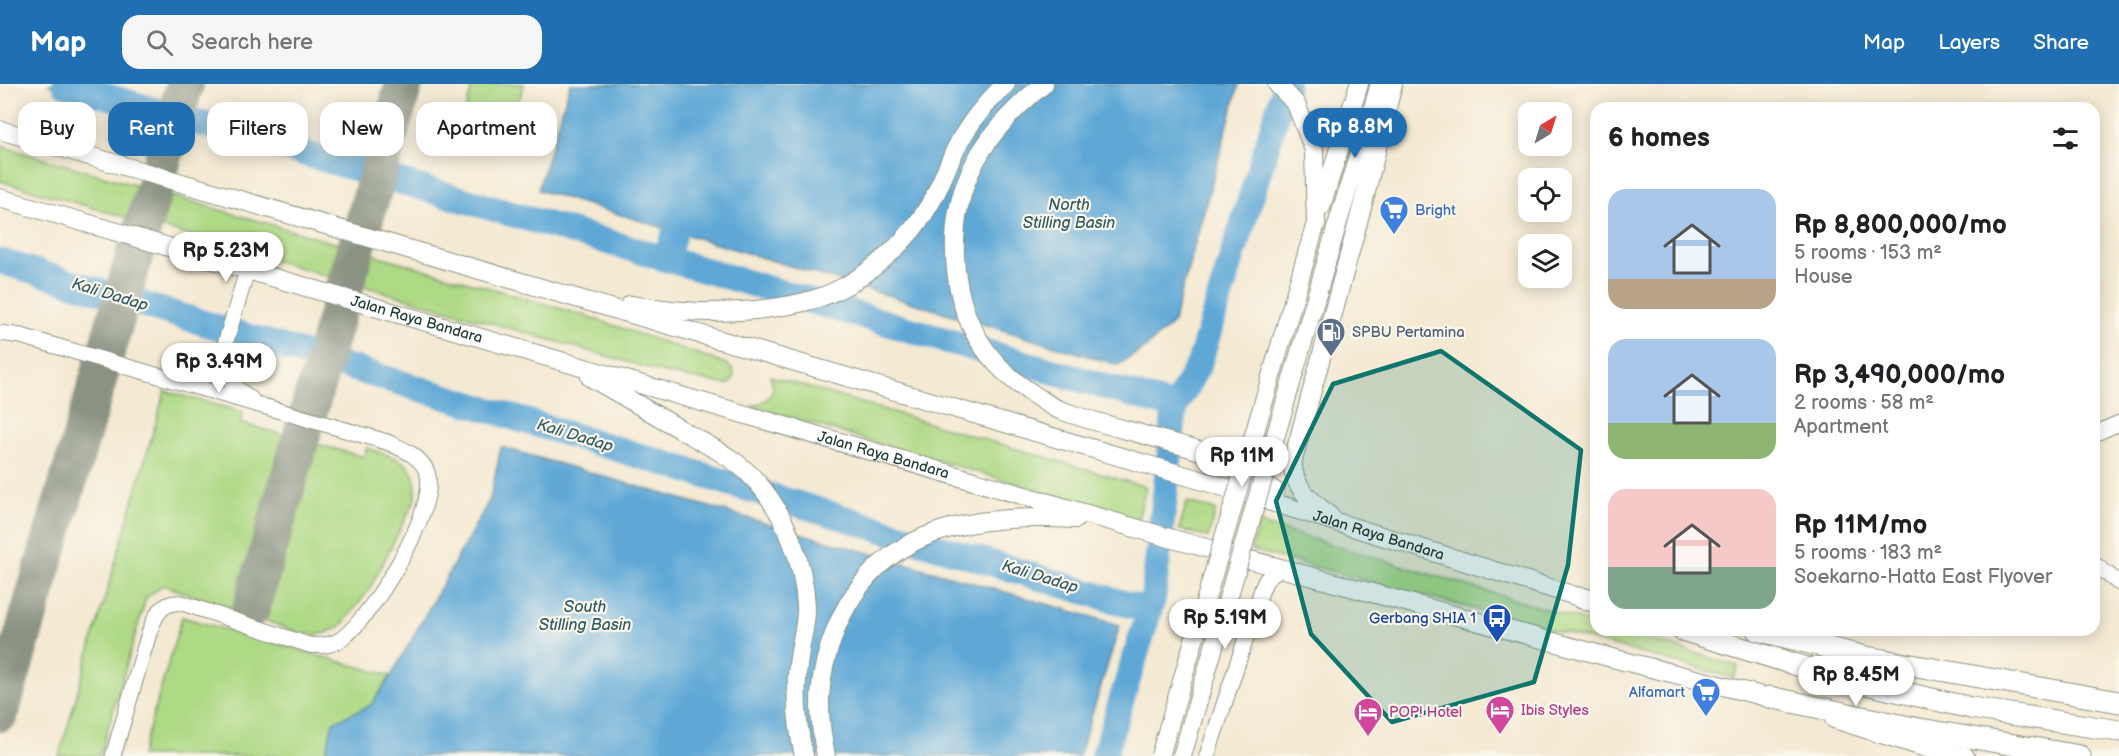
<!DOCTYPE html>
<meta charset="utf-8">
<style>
:root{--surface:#fff;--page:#f6f6f6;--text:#202124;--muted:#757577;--accent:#1f6fb2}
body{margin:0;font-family:"Balsamiq Sans",sans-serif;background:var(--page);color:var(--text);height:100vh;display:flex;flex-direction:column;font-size:22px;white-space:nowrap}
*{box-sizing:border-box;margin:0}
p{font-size:20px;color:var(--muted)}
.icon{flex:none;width:33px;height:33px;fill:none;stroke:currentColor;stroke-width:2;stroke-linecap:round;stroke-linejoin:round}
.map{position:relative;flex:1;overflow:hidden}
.side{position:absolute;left:1590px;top:18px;width:510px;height:534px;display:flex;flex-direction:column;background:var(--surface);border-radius:18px;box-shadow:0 3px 15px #0003}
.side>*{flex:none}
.hud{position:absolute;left:18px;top:18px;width:570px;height:54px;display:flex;gap:12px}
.needle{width:39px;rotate:38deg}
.buttons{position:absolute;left:1518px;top:18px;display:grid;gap:12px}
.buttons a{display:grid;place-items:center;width:54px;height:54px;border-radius:12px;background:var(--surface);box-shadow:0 3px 15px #0003;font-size:30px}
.price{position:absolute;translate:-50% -51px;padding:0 14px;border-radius:21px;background:#fff;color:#222;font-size:20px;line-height:39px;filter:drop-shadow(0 2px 3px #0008)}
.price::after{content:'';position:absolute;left:50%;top:36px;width:18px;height:14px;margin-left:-9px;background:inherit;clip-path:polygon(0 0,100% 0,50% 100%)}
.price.on{background:var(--accent);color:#fff}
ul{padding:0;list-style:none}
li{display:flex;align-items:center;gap:18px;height:150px;padding:0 18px}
li span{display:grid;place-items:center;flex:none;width:168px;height:120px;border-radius:18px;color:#555}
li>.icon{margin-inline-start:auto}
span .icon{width:72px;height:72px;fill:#fffc;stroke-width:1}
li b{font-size:26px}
h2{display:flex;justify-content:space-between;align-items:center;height:72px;padding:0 18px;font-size:26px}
.pill{padding:0 21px;border-radius:18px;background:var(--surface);box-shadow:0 3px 15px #0003;font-size:21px;line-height:54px}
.pill.on{background:var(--accent);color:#fff}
header{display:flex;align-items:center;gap:36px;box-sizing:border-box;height:84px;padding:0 30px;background:var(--accent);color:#fff}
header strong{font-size:28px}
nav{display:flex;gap:33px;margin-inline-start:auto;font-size:21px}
.search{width:420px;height:54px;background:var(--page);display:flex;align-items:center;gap:15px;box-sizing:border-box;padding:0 21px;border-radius:18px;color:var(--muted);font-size:22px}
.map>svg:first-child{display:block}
.green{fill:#aed985;stroke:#668b5c;stroke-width:1.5}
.water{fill:#5ea8d6;stroke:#3e7285;stroke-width:1.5}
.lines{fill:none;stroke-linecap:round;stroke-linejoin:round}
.river{stroke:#5ea8d6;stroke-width:26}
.taxiway{stroke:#8a9383;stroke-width:38}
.minor-casing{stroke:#8a9383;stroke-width:17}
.major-casing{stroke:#8a9383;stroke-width:20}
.highway-casing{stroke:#8a9383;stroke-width:23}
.minor{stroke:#fff;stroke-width:15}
.major{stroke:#fff;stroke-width:18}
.highway{stroke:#fff;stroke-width:21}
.major-bridge-casing{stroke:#8a9383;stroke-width:20;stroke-linecap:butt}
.major-bridge{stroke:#fff;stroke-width:18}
.marked{fill:#0f766e;fill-opacity:0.2;stroke:#0f766e;stroke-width:4.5;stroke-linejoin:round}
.labels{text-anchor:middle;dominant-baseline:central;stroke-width:4.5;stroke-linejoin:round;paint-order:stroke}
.shop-label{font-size:15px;fill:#366cbe;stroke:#fbf7ec;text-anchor:start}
.street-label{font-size:15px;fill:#1f3d34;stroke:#fbf7ec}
.service-label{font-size:15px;fill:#4e5e75;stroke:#fbf7ec;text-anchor:start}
.transit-label{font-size:15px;fill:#164399;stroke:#fbf7ec;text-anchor:end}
.hotel-label{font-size:15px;fill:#b23c85;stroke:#fbf7ec;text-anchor:start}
.water-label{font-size:16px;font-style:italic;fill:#325d65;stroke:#fbf7ec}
</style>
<header>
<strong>Map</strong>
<div class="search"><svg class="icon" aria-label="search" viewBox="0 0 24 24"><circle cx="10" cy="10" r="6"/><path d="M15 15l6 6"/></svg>Search here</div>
<nav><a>Map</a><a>Layers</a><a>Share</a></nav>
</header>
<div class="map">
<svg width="2119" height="672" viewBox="0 0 2119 672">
<rect width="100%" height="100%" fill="#fbf7ec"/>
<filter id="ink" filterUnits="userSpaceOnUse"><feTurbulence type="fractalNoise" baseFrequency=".0167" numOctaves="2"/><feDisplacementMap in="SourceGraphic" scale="12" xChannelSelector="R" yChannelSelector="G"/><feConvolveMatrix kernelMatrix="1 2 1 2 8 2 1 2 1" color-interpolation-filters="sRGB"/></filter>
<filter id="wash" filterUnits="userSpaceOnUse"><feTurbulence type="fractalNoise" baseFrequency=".008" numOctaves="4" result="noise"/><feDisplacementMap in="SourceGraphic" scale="24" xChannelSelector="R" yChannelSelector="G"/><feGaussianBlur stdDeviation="1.35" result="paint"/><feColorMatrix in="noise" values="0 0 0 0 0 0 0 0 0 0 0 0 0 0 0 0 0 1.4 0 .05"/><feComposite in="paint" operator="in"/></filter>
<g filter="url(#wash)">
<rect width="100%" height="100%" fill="#f4e9d2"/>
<g class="green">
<path d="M47 0H108L104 18Z"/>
<path d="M473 0H524L513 36C499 51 480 40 463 34Z"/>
<path d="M0 62 586 232 724 279C734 284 737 291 730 300H723L665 289 0 97Z"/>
<path d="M770 292 1146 403 1138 435 751 322C767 319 778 309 770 292Z"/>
<path d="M165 307 243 328 240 339 364 373 367 364C398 376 418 375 416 414L369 506 341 542 326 549 315 551 300 549 163 501 146 514 100 672H59Z"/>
<path d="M1187 418 1216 426 1208 453 1179 445Z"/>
<path d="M1259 439 1596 540V546H1617L1738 582 1734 594 1251 466Z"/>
<path d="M182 533 391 592 371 621 333 638 325 672H141Z"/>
</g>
<g class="water">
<path d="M570 0H1239L1173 239 1145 264 1118 281 538 106Z"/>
<path d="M501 363 1120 541 1079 672H325L333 638 371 621 391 592 490 415Z"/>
</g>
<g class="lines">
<g class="river">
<path d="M65 0 1175 323"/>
<path d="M666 175 675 147"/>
<path d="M0 177 1149 527"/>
<path d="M1104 672 1153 515 1175 323 1199 280 1286 0"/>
</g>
<g class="taxiway">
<path d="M251 525 404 0"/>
<path d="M0 629 185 0"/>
</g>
</g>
</g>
<g filter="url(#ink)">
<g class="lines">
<g class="minor-casing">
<g id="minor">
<path d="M247 187 223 267C221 293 231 301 251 315"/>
<path d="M0 249 21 252 387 358C402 365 420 371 427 388 440 423 371 535 340 556 330 562 320 562 309 561L182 519C161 517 155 532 149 549L113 672"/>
<path d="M2094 350 2119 339"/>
<path d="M2094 480 2119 499"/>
<path d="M1207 672 1262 505 1266 496 1278 485"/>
</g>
</g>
<g class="major-casing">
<g id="major">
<path d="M1044 0C993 41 957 87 955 156 953 223 978 276 1036 312 1044 317 1051 323 1060 326 1095 339 1133 347 1169 358 1180 361 1193 364 1203 368 1228 379 1252 394 1275 407"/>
<path d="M1277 0 1296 20 1314 66 1316 139"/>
<path id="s1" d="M0 46 1207 398 1582 514"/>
<path id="s2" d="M0 114 1173 455 1616 575 1782 617"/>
<path d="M1321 123 1359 0"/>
<path d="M1336 145 1380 0"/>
<path d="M630 221C655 224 681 228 707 228 741 228 782 225 815 215 860 201 909 159 931 118 941 101 947 82 956 64 968 41 986 18 1006 0"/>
<path d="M590 293C621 311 653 329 685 348 709 362 737 375 756 397 785 429 804 479 806 522 807 538 802 552 800 567 794 602 796 638 804 672"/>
<path d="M1330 432C1311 417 1291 402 1293 376L1364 116 1393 0"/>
<path d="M1834 635 1932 666 1965 672"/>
<path d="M826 672C816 626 818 591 835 547 877 441 975 430 1076 435"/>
</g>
</g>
<g class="highway-casing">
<g id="highway">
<path d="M1582 514 1596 518"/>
<path d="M1682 546 1840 594 1971 624 2119 647"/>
<path d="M1757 546 1861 572 2119 618"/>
<path d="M1769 613 1914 644 2080 672"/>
</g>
</g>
<use href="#minor" class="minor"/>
<use href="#major" class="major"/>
<use href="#highway" class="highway"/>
<g class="major-bridge-casing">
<g id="major-bridge">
<path d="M1160 672 1316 139"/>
<path d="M1182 672 1336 145"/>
</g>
</g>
<use href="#major-bridge" class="major-bridge"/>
</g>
</g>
<path class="marked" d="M1441 267 1581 366 1568 481 1534 598 1392 638 1311 550 1276 417 1333 300Z"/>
<defs>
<g id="supermarket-pin" transform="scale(1.5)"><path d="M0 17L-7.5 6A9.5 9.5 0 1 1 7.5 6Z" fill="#3f7fe0" stroke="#fbf7ec"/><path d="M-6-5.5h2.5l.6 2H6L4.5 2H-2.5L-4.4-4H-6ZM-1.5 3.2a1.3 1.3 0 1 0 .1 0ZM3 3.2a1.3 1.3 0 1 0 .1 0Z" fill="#fff"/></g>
<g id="fuel-pin" transform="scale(1.5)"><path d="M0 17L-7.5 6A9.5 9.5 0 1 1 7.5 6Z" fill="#5c6f8a" stroke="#fbf7ec"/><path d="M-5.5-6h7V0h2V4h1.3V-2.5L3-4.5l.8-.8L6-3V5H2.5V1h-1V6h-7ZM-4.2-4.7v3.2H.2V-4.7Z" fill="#fff"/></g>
<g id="bus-pin" transform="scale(1.5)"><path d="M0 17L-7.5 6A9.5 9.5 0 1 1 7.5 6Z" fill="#1a4fb4" stroke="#fbf7ec"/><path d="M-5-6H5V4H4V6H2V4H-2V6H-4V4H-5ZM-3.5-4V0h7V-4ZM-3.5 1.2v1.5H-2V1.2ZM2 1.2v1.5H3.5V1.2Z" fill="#fff"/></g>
<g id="hotel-pin" transform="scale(1.5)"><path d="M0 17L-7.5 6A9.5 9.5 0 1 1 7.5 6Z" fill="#d1479c" stroke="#fbf7ec"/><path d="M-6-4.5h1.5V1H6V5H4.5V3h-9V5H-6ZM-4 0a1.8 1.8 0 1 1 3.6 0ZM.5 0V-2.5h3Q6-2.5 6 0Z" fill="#fff"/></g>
</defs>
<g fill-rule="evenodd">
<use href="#supermarket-pin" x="1394" y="126"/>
<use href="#fuel-pin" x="1331" y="248"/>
<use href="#bus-pin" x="1497" y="534"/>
<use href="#supermarket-pin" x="1706" y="608"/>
<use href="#hotel-pin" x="1500" y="626"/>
<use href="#hotel-pin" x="1368" y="628"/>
</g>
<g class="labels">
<g class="shop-label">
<text x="1415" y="126">Bright</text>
<text x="1685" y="608" text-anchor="end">Alfamart</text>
</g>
<g class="street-label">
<text stroke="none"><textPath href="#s2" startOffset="434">Jalan Raya Bandara</textPath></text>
<text stroke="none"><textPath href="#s2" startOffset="920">Jalan Raya Bandara</textPath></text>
<text stroke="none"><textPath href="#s1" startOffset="1437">Jalan Raya Bandara</textPath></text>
</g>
<g class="service-label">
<text x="1352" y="248">SPBU Pertamina</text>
</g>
<g class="transit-label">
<text x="1476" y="534">Gerbang SHIA 1</text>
</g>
<g class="hotel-label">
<text x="1521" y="626">Ibis Styles</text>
<text x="1389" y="628">POP! Hotel</text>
</g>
<g class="water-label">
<text x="1069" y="121">North<tspan x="1069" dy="18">Stilling Basin</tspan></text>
<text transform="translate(110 211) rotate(17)">Kali Dadap</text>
<text transform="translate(575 352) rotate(17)">Kali Dadap</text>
<text transform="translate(1040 493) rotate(17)">Kali Dadap</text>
<text x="585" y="523">South<tspan x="585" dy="18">Stilling Basin</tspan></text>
</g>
</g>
</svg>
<div class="buttons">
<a><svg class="needle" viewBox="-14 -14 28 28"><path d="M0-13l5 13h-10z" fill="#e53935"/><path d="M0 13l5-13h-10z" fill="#757577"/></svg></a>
<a><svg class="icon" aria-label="locate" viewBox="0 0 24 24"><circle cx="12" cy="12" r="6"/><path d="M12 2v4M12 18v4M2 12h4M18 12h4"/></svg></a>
<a><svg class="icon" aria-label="layers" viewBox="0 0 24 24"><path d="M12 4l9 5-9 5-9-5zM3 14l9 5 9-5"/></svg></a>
</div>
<b class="price on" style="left:1355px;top:75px">Rp 8.8M</b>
<b class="price" style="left:226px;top:199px">Rp 5.23M</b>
<b class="price" style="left:219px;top:310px">Rp 3.49M</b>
<b class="price" style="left:1242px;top:404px">Rp 11M</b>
<b class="price" style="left:1225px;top:566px">Rp 5.19M</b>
<b class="price" style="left:1856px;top:623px">Rp 8.45M</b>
<div class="hud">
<a class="pill">Buy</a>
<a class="pill on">Rent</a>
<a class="pill">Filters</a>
<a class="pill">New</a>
<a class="pill">Apartment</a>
</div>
<section class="side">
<h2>6 homes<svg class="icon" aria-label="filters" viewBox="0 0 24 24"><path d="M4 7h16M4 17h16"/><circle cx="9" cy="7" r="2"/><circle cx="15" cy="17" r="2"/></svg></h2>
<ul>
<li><span style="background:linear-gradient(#a9c7e8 75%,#b9a48a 0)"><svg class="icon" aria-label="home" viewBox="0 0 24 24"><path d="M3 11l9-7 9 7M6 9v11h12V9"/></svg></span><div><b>Rp 8,800,000/mo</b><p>5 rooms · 153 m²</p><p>House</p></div></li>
<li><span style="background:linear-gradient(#a9c7e8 70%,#8fb573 0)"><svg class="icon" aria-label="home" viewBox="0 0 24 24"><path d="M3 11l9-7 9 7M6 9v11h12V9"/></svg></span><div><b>Rp 3,490,000/mo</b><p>2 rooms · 58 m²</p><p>Apartment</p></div></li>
<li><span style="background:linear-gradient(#f6c9c9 65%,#7fa58c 0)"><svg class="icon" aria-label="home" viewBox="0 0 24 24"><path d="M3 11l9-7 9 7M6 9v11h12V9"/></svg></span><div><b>Rp 11M/mo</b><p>5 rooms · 183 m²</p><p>Soekarno-Hatta East Flyover</p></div></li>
</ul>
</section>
</div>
